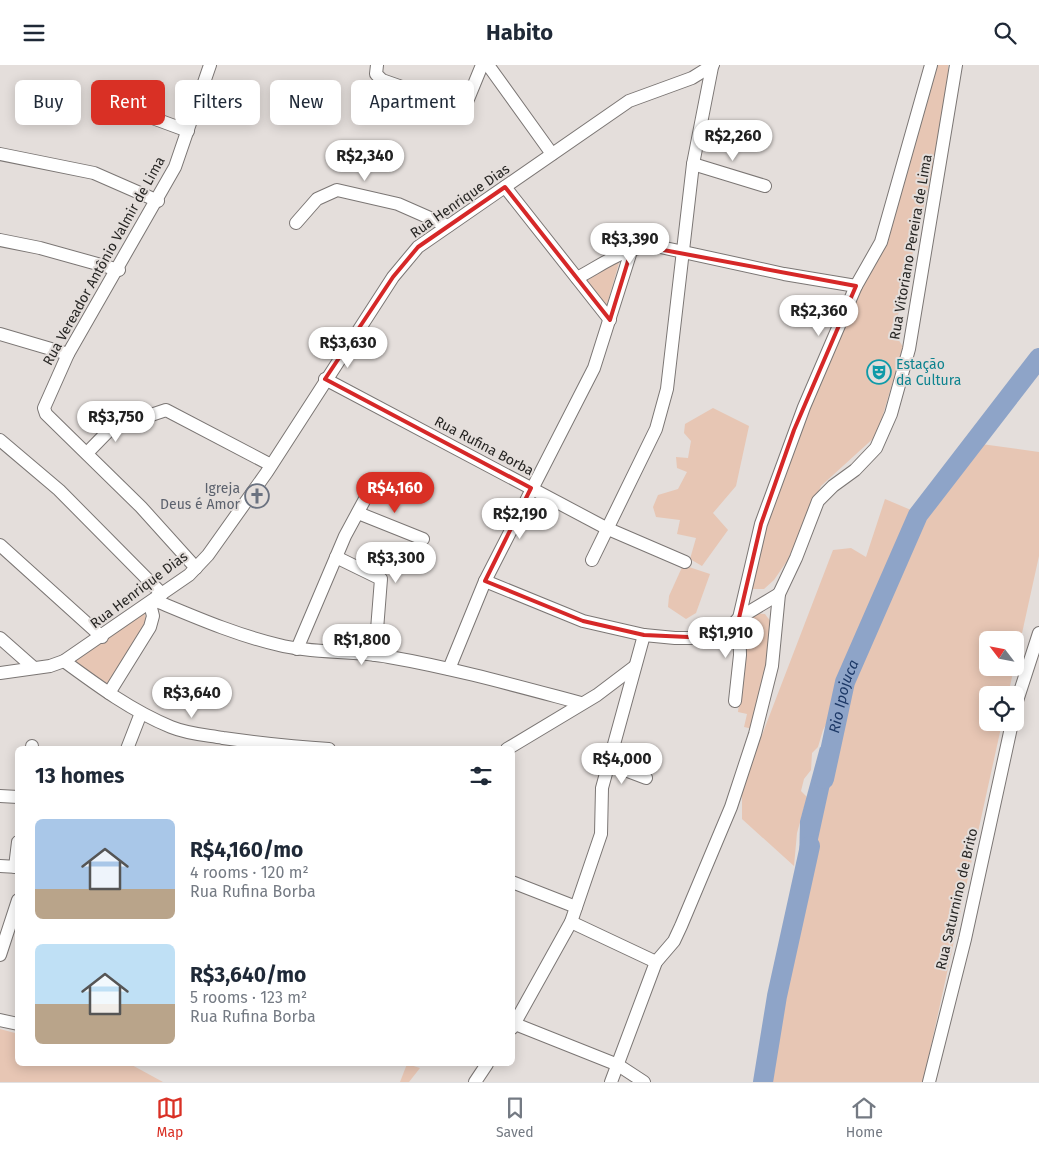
<!DOCTYPE html>
<meta charset="utf-8">
<style>
:root{--surface:#fff;--page:#f6f6f7;--text:#1f2937;--muted:#747a83;--line:#e0e1e3;--accent:#d93025}
body{margin:0;font-family:"Fira Sans",sans-serif;background:var(--page);color:var(--text);height:100vh;display:flex;flex-direction:column;font-size:19px;white-space:nowrap}
*{box-sizing:border-box;margin:0}
p{font-size:16px;color:var(--muted)}
.icon{flex:none;width:28px;height:28px;fill:none;stroke:currentColor;stroke-width:2;stroke-linecap:round;stroke-linejoin:round}
.map{position:relative;flex:1;overflow:hidden}
.sheet{position:absolute;left:15px;top:681px;width:500px;height:320px;display:flex;flex-direction:column;background:var(--surface);border-radius:8px;box-shadow:0 2px 12px #0003}
.sheet>*{flex:none}
.banner{position:absolute;left:15px;top:15px;width:500px;height:45px;display:flex;gap:10px}
.needle{width:32px;rotate:302deg}
.controls{position:absolute;left:979px;top:566px;display:grid;gap:10px}
.controls a{display:grid;place-items:center;width:45px;height:45px;border-radius:8px;background:var(--surface);box-shadow:0 2px 12px #0003;font-size:25px}
.price{position:absolute;translate:-50% -42px;padding:0 11px;border-radius:18px;background:#fff;color:#222;font-size:16px;line-height:32px;filter:drop-shadow(0 1px 2px #0008)}
.price::after{content:'';position:absolute;left:50%;top:30px;width:15px;height:11px;margin-left:-8px;background:inherit;clip-path:polygon(0 0,100% 0,50% 100%)}
.price.selected{background:var(--accent);color:#fff}
ul{padding:0;list-style:none}
li{display:flex;align-items:center;gap:15px;height:125px;padding:0 20px}
li span{display:grid;place-items:center;flex:none;width:140px;height:100px;border-radius:8px;color:#555}
li>.icon{margin-inline-start:auto}
span .icon{width:60px;height:60px;fill:#fffc;stroke-width:1}
li b{font-size:21px}
h2{display:flex;justify-content:space-between;align-items:center;height:60px;padding:0 20px;font-size:21px}
.chip{padding:0 18px;border-radius:8px;background:var(--surface);box-shadow:0 2px 12px #0003;font-size:18px;line-height:45px}
.chip.selected{background:var(--accent);color:#fff}
header{display:flex;justify-content:space-between;align-items:center;height:65px;padding:0 20px;background:var(--surface);font-size:22px;font-weight:700}
.menu{display:flex;justify-content:space-around;align-items:center;height:70px;border-top:1px solid var(--line);background:var(--surface);font-size:14px;color:var(--muted)}
.menu a{display:grid;justify-items:center;gap:2px}
.menu .selected{color:var(--accent)}
.map>svg:first-child{display:block}
.green{fill:#e7c6b4}
.water{fill:#8ea4c8}
.lines{fill:none;stroke-linecap:round;stroke-linejoin:round}
.river{stroke:#8ea4c8;stroke-width:20}
.minor-casing{stroke:#7b7674;stroke-width:14}
.minor{stroke:#fff;stroke-width:12}
.marked{fill:none;stroke:#d62828;stroke-width:4;stroke-linejoin:round}
.labels{text-anchor:middle;dominant-baseline:central;stroke-width:4;stroke-linejoin:round;paint-order:stroke}
.street-label{font-size:14px;fill:#272624;stroke:#e4dedb}
.culture-label{font-size:14px;fill:#0d838f;stroke:#e4dedb;text-anchor:start}
.worship-label{font-size:14px;fill:#5b616d;stroke:#e4dedb;text-anchor:end}
.water-label{font-size:15px;font-style:italic;fill:#1c3866;stroke:#e4dedb}
</style>
<header><svg class="icon" aria-label="menu" viewBox="0 0 24 24"><path d="M4 6h16M4 12h16M4 18h16"/></svg>Habito<svg class="icon" aria-label="search" viewBox="0 0 24 24"><circle cx="10" cy="10" r="6"/><path d="M15 15l6 6"/></svg></header>
<div class="map">
<svg width="1039" height="1017" viewBox="0 0 1039 1017">
<rect width="100%" height="100%" fill="#e4dedb"/>
<g class="green">
<path d="M936 0H948L950 31 894 267 903 282 877 370 821 421 787 496 774 515 764 524H747L798 361 860 221Z"/>
<path d="M621 191 606 243 584 213Z"/>
<path d="M713 343 749 361 736 421 713 448 728 465 702 501 690 494 696 473 677 469 680 455 656 452 653 442 658 430 678 424 687 407 677 403 676 392 688 393 691 376 684 368 685 359Z"/>
<path d="M974 378 1039 387V491L1015 600V575H988V602L1014 603 1008 630H988V658H1002L923 1017H765L813 796 837 655 898 495Z"/>
<path d="M885 434 911 445 843 602 831 650 823 665 818 682 812 688 811 705 804 714 801 726 807 732 797 768 794 801 742 754V722L833 485 851 483 866 492Z"/>
<path d="M683 500 710 509 696 548 686 554 668 542 669 531Z"/>
<path d="M145 545 146 564 110 620 72 597Z"/>
<path d="M755 548 765 549 771 557 764 618 753 664 744 662 747 649 738 647 745 582 744 557Z"/>
<path d="M0 964 15 968 17 974 18 999H130L163 1017H0Z"/>
<path d="M407 999 420 1003 409 1017H400Z"/>
</g>
<path class="water" d="M820 682 836 692 810 811 799 802 800 756Z"/>
<g class="lines">
<g class="river">
<path id="s1" d="M824 714 845 617 918 450 1039 293"/>
<path d="M763 1017 777 931 810 781"/>
</g>
<g class="minor-casing">
<g id="minor">
<path d="M377 0 376 9 382 15 459 42 466 39 482 0"/>
<path d="M488 0 552 89"/>
<path d="M101 34 188 66"/>
<path d="M0 89 94 108 158 136"/>
<path d="M693 99 765 121"/>
<path d="M505 122 610 255"/>
<path d="M296 158 317 134 337 125 398 139 448 161"/>
<path d="M0 175 40 183 119 205"/>
<path d="M577 213C602 200 627 180 656 181L784 209 856 221"/>
<path d="M0 269 68 289"/>
<path d="M325 314 606 463 685 497"/>
<path d="M0 375 59 425 162 529"/>
<path d="M87 388 125 349 134 347 148 351 166 345 271 400"/>
<path d="M358 448 423 474"/>
<path d="M0 480 102 572"/>
<path d="M336 492 381 514 375 590"/>
<path d="M592 495 656 364 667 324 693 99 712 2"/>
<path d="M196 503 141 442 46 349 44 343 68 289 175 102 210 0"/>
<path d="M485 516 583 556 644 570 675 573H710L719 570 726 566 739 553 779 529"/>
<path d="M154 535C195 552 236 570 279 580 314 589 352 585 389 592 453 603 517 621 581 638"/>
<path d="M0 573 34 603"/>
<path d="M297 584 345 471 372 421"/>
<path d="M64 596C98 621 132 646 171 662 188 669 206 670 223 673 259 678 294 682 329 684"/>
<path d="M449 604 485 516 594 303 632 183"/>
<path d="M0 608 50 601 64 596 189 510 208 490 267 407 393 212 418 182 629 36 692 13 713 0"/>
<path d="M109 628 150 562 153 551 150 539"/>
<path d="M735 636 740 590 739 553 761 459 804 342 856 221 881 177 931 0"/>
<path d="M1015 642 1039 568"/>
<path d="M32 684V681"/>
<path d="M127 684 141 648"/>
<path d="M507 684 597 630 634 602"/>
<path d="M609 699 646 713"/>
<path d="M0 731 18 732"/>
<path d="M0 801 18 802"/>
<path d="M15 802 18 777"/>
<path d="M512 817 576 842"/>
<path d="M571 857 656 897"/>
<path d="M0 890 18 835"/>
<path d="M0 955 18 959"/>
<path d="M515 959 618 1000 644 1017"/>
<path d="M512 963 571 857 601 769 602 723 644 570"/>
<path d="M475 1017 487 999"/>
<path d="M611 1017 656 897 674 876 681 861 731 742 755 669 772 601 779 529 796 493 818 436 833 421 855 405 876 383 891 349 909 284 956 0"/>
<path d="M929 1017 965 874 1012 658"/>
</g>
</g>
<use href="#minor" class="minor"/>
</g>
<path class="marked" d="M505 122 610 255 632 183 642 181 856 221 794 365 761 459 739 553 726 566 710 573 644 570 583 556 485 516 531 423 325 314 393 212 418 182Z"/>
<defs>
<g id="theatre-ring" transform="scale(1.25)"><circle r="9.5" fill="#e4dedb" stroke="#0f9aa8" stroke-width="1.5"/><path d="M-5-5.5Q0-4 5-5.5V0Q5 5 0 6Q-5 5-5 0ZM-3.3-2.5H-1v1.5H-3.3ZM1-2.5H3.3v1.5H1ZM-2.8 1Q0 5.5 2.8 1Z" fill="#0f9aa8"/></g>
<g id="church-ring" transform="scale(1.25)"><circle r="9.5" fill="#e4dedb" stroke="#6b7280" stroke-width="1.5"/><path d="M-1.2-6h2.4v3.5h3.3v2.4h-3.3V6h-2.4V-.1h-3.3v-2.4h3.3Z" fill="#6b7280"/></g>
</defs>
<g fill-rule="evenodd">
<use href="#theatre-ring" x="879" y="307"/>
<use href="#church-ring" x="257" y="431"/>
</g>
<g class="labels">
<g class="street-label">
<text transform="translate(460 136) rotate(-35)">Rua Henrique Dias</text>
<text transform="translate(911 182) rotate(-80)">Rua Vitoriano Pereira de Lima</text>
<text transform="translate(104 196) rotate(-61)">Rua Vereador Antônio Valmir de Lima</text>
<text transform="translate(484 381) rotate(28)">Rua Rufina Borba</text>
<text transform="translate(139 525) rotate(-37)">Rua Henrique Dias</text>
<text transform="translate(957 834) rotate(-77)">Rua Saturnino de Brito</text>
</g>
<g class="culture-label">
<text x="896" y="299">Estação<tspan x="896" dy="16">da Cultura</tspan></text>
</g>
<g class="worship-label">
<text x="240" y="423">Igreja<tspan x="240" dy="16">Deus é Amor</tspan></text>
</g>
<g class="water-label">
<text stroke="none"><textPath href="#s1" startOffset="85">Rio Ipojuca</textPath></text>
</g>
</g>
</svg>
<div class="controls">
<a><svg class="needle" viewBox="-14 -14 28 28"><path d="M0-13l5 13h-10z" fill="#e53935"/><path d="M0 13l5-13h-10z" fill="#747a83"/></svg></a>
<a><svg class="icon" aria-label="locate" viewBox="0 0 24 24"><circle cx="12" cy="12" r="6"/><path d="M12 2v4M12 18v4M2 12h4M18 12h4"/></svg></a>
</div>
<b class="price" style="left:733px;top:97px">R$2,260</b>
<b class="price" style="left:365px;top:117px">R$2,340</b>
<b class="price" style="left:630px;top:200px">R$3,390</b>
<b class="price" style="left:819px;top:272px">R$2,360</b>
<b class="price" style="left:348px;top:304px">R$3,630</b>
<b class="price" style="left:116px;top:378px">R$3,750</b>
<b class="price selected" style="left:395px;top:449px">R$4,160</b>
<b class="price" style="left:520px;top:475px">R$2,190</b>
<b class="price" style="left:396px;top:519px">R$3,300</b>
<b class="price" style="left:726px;top:594px">R$1,910</b>
<b class="price" style="left:362px;top:601px">R$1,800</b>
<b class="price" style="left:192px;top:654px">R$3,640</b>
<b class="price" style="left:622px;top:720px">R$4,000</b>
<div class="banner">
<a class="chip">Buy</a>
<a class="chip selected">Rent</a>
<a class="chip">Filters</a>
<a class="chip">New</a>
<a class="chip">Apartment</a>
</div>
<section class="sheet">
<h2>13 homes<svg class="icon" aria-label="filters" viewBox="0 0 24 24"><path d="M4 7h16M4 17h16"/><circle cx="9" cy="7" r="2"/><circle cx="15" cy="17" r="2"/></svg></h2>
<ul>
<li><span style="background:linear-gradient(#a9c7e8 70%,#b9a48a 0)"><svg class="icon" aria-label="home" viewBox="0 0 24 24"><path d="M3 11l9-7 9 7M6 9v11h12V9"/></svg></span><div><b>R$4,160/mo</b><p>4 rooms · 120 m²</p><p>Rua Rufina Borba</p></div></li>
<li><span style="background:linear-gradient(#bfe0f5 60%,#b9a48a 0)"><svg class="icon" aria-label="home" viewBox="0 0 24 24"><path d="M3 11l9-7 9 7M6 9v11h12V9"/></svg></span><div><b>R$3,640/mo</b><p>5 rooms · 123 m²</p><p>Rua Rufina Borba</p></div></li>
</ul>
</section>
</div>
<nav class="menu">
<a class="selected"><svg class="icon" aria-label="map" viewBox="0 0 24 24"><path d="M3 6l6-2 6 2 6-2v14l-6 2-6-2-6 2zM9 4v14M15 6v14"/></svg>Map</a>
<a><svg class="icon" aria-label="saved" viewBox="0 0 24 24"><path d="M7 4h10v16l-5-4-5 4z"/></svg>Saved</a>
<a><svg class="icon" aria-label="home" viewBox="0 0 24 24"><path d="M3 11l9-7 9 7M6 9v11h12V9"/></svg>Home</a>
</nav>
